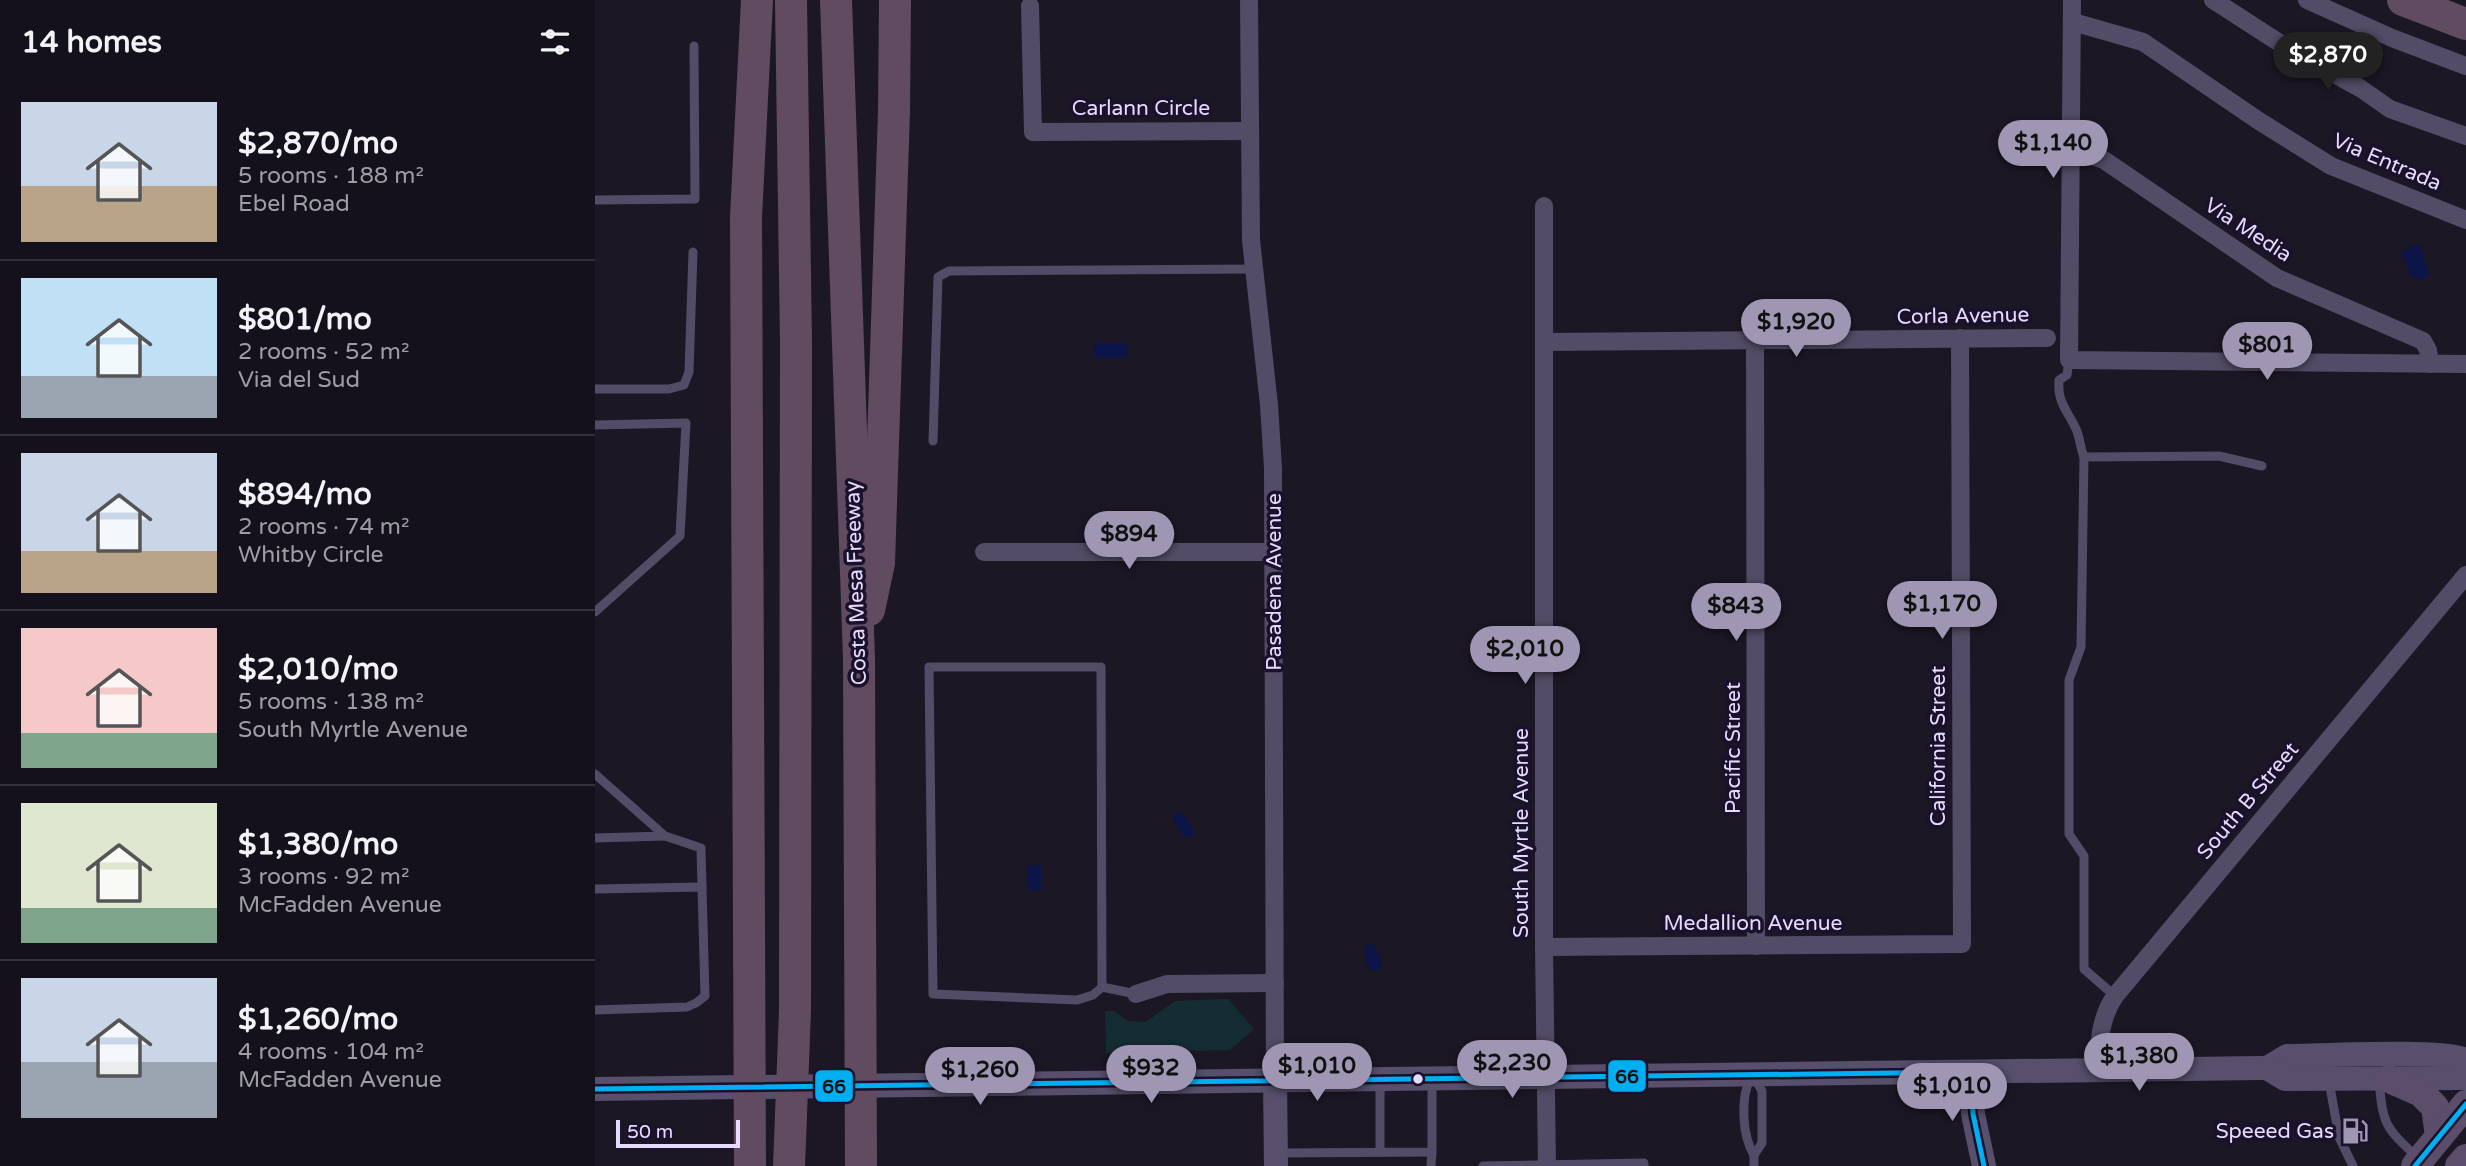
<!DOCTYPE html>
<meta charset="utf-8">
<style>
:root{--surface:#15111c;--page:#221f29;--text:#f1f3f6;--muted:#9d9da3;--line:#34313b;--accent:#9f96b3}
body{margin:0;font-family:"Varela Round",sans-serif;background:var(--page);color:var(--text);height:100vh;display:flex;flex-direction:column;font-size:26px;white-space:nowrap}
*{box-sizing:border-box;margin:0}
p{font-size:23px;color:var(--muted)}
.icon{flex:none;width:38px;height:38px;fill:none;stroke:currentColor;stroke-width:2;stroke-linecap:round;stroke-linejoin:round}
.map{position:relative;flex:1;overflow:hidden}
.panel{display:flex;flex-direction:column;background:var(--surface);width:595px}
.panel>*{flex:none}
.scale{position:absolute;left:21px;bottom:18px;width:124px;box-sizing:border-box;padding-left:7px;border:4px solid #e6dbff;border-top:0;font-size:19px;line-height:24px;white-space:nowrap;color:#e6dbff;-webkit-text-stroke:5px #1a112b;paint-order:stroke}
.price{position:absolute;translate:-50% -60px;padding:0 16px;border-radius:24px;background:var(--accent);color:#111;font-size:23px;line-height:46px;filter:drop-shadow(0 2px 4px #0008)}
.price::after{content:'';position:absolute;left:50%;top:42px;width:21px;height:16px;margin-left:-10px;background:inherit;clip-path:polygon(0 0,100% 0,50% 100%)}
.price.current{background:#222;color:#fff}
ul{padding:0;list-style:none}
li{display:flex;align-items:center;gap:21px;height:175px;padding:0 21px}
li+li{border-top:2px solid var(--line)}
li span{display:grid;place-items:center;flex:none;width:196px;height:140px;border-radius:0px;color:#555}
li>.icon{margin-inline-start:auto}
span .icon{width:84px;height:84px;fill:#fffc;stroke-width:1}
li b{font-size:30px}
h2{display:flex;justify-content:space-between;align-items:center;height:84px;padding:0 21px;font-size:30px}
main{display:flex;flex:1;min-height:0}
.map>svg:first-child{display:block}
.green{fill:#142d33}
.water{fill:#0c1548}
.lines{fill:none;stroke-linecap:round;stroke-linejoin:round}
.lane{stroke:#524c66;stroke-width:9}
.street{stroke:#524c66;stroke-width:18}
.secondary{stroke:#574f6b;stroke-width:24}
.primary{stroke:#5c4d6a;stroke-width:28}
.highway{stroke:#614b60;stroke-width:32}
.bus-1-casing{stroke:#1a112b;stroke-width:10}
.bus-1{stroke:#00aff2;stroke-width:5}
.bus-dot{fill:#e6dbff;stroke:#1a112b;stroke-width:2.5}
.labels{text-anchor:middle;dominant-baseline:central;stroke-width:7;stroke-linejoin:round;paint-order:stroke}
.street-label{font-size:21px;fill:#e6dbff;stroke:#1a112b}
.poi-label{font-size:21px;fill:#e6dbff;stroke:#1a112b;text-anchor:end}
.line-badge{stroke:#1a112b;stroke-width:2.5}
.pale-badge-label{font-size:19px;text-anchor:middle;font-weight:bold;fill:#111}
</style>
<main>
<section class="panel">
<h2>14 homes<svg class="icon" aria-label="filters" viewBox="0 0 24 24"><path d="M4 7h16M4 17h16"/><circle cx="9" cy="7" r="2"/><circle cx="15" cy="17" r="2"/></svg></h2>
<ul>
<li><span style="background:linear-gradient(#c9d6e8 60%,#b9a48a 0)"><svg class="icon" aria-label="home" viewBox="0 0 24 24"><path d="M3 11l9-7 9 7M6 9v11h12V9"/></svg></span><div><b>$2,870/mo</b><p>5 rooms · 188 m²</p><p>Ebel Road</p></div></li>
<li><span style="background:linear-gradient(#bfe0f5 70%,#9aa5b1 0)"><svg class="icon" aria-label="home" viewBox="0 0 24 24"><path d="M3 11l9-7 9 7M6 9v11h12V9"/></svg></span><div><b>$801/mo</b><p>2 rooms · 52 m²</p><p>Via del Sud</p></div></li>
<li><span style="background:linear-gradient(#c9d6e8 70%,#b9a48a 0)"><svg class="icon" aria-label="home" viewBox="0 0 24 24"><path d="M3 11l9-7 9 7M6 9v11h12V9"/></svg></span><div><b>$894/mo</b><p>2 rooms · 74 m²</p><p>Whitby Circle</p></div></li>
<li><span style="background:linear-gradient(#f6c9c9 75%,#7fa58c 0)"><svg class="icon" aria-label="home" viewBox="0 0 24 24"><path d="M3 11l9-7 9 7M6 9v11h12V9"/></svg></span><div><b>$2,010/mo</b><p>5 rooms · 138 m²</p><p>South Myrtle Avenue</p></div></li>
<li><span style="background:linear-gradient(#dfe7d0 75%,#7fa58c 0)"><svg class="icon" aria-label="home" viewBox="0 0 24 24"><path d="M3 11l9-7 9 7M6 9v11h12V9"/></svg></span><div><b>$1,380/mo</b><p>3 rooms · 92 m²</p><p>McFadden Avenue</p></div></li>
<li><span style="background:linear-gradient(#c9d6e8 60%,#9aa5b1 0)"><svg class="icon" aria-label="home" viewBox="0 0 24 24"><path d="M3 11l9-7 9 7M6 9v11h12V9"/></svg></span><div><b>$1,260/mo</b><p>4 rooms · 104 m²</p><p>McFadden Avenue</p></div></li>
</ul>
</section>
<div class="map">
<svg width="1871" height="1166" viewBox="0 0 1871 1166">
<rect width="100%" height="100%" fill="#1c1725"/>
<path class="green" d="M633 999 659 1029 635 1050 511 1053 510 1011H519L533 1021 551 1022 580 1001Z"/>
<g class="water">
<path d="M1824 244 1835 275 1824 280 1816 277 1806 252Z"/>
<path d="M501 343H533V358H501L498 350Z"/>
<path d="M580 813 588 814 599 830 597 837H589L578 820Z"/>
<rect x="432" y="865" width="14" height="25"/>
<path d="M773 944 778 945 787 959 786 968 783 970H776L772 965 769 949Z"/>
</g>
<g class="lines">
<g class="lane">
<path d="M0 200 100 199 99 46"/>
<path d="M1474 360 1472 375 1464 380C1462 402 1472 410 1481 429 1485 437 1485 448 1489 457"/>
<path d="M0 389H74L89 385 94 372 98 252"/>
<path d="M0 425 91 423 85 536 0 612"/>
<path d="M338 441 343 277 354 271 658 269"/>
<path d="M0 774 70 836 0 838"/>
<path d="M70 836 106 848 107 887"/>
<path d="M0 889 107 887 110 996 101 1003 92 1007 0 1010"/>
<path d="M507 987 506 667H334L338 994 482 1000 498 995 507 987 541 994"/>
<path d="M1520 996 1489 969V856L1474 834V680L1486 647 1489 457 1624 456 1667 466"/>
<path d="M1156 1077C1145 1097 1147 1136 1159 1155"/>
<path d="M1784 1080C1788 1126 1790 1127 1823 1158"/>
<path d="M1734 1081 1744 1137 1758 1166"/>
<path d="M785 1152V1081"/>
<path d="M682 1153 837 1152V1079"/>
<path d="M836 1166 837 1152"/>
<path d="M888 1166 1049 1163V1166"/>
<path d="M1159 1166V1155L1167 1143V1091L1159 1077"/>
</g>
<g class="street">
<path d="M654 0 656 240 674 405 678 468 680 1081"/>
<path d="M1477 0 1474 360 1871 364"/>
<path d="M1618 0 1694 49 1765 88 1795 109 1871 136"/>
<path d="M1712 0 1797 38 1871 66"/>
<path d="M435 6 438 132 654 131"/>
<path d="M1478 22 1548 42 1664 121 1736 166 1871 220"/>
<path d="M1477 154 1493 155 1509 160 1682 278 1828 341 1833 350 1835 364"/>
<path d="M949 206V947L952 1166"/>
<path d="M1160 340 1161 946"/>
<path d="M949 342 1452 338"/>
<path d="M389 552H679"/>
<path d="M949 947 1367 944 1365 338"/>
<path d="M541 994 572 984 680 983"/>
<path d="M1504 1071C1504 1043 1504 1020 1520 996L1871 575"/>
</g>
<g class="secondary">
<path d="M1672 1068 1692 1056C1721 1056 1853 1049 1871 1060"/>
<path d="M1376 1072 1378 1114 1389 1166"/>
<path d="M680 1081 681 1166"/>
<path d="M0 1089 1667 1068H1672L1690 1079 1871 1078"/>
</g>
<g class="primary">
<path d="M1794 1079 1826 1093 1840 1107 1844 1136"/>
<path d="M1820 1166 1871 1104"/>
<path d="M1864 1166 1871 1158"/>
</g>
<g class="highway">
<path d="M241 0 264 659 266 1166"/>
<path d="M1808 0 1871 24"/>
<path d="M274 610 284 563 299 111 300 0"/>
<path d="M155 1166 151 217 162 0"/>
<path d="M194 1166 200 1011 201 343 196 0"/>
</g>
<g class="bus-1-casing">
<g id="bus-1">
<path d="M1376 1072 1378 1114 1389 1166"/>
<path d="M0 1089 1376 1072"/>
<path d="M1820 1166 1871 1104"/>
</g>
</g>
<use href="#bus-1" class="bus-1"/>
</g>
<defs>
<g id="fuel-bare" transform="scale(2.1)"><path d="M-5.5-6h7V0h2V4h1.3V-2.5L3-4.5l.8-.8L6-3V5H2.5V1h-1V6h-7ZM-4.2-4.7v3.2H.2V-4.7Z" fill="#9f96b3" stroke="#1a112b" stroke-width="2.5" paint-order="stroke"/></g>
</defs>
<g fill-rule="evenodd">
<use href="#fuel-bare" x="1760" y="1131"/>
</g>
<circle class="bus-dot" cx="823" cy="1079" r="6"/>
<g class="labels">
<g class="street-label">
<text x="546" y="108">Carlann Circle</text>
<text transform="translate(1792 162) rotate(23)">Via Entrada</text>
<text transform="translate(1653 230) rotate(33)">Via Media</text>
<text transform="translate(1368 316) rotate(-1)">Corla Avenue</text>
<text transform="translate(679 582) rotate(-90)">Pasadena Avenue</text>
<text transform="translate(261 583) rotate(-92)">Costa Mesa Freeway</text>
<text transform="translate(1343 746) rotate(-90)">California Street</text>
<text transform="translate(1138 748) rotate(-90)">Pacific Street</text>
<text transform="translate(1653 801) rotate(-50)">South B Street</text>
<text transform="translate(926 833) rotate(-90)">South Myrtle Avenue</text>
<text x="1158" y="923">Medallion Avenue</text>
</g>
<g class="poi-label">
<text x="1739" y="1131">Speeed Gas</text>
</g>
</g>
<g class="line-badge">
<rect x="1012" y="1059" width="40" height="34" rx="7" fill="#00aff2"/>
<rect x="219" y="1069" width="40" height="34" rx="7" fill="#00aff2"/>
</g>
<g class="pale-badge-label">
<text x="1032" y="1083">66</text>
<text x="239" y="1093">66</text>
</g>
</svg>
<div class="scale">50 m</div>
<b class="price current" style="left:1733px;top:92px">$2,870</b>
<b class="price" style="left:1458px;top:180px">$1,140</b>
<b class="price" style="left:1201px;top:359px">$1,920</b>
<b class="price" style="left:1672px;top:382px">$801</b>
<b class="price" style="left:534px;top:571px">$894</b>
<b class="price" style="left:1347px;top:641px">$1,170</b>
<b class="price" style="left:1141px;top:643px">$843</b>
<b class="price" style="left:930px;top:686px">$2,010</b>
<b class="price" style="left:1544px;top:1093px">$1,380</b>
<b class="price" style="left:917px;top:1100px">$2,230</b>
<b class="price" style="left:722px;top:1103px">$1,010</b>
<b class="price" style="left:556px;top:1105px">$932</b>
<b class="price" style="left:385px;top:1107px">$1,260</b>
<b class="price" style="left:1357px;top:1123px">$1,010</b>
</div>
</main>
